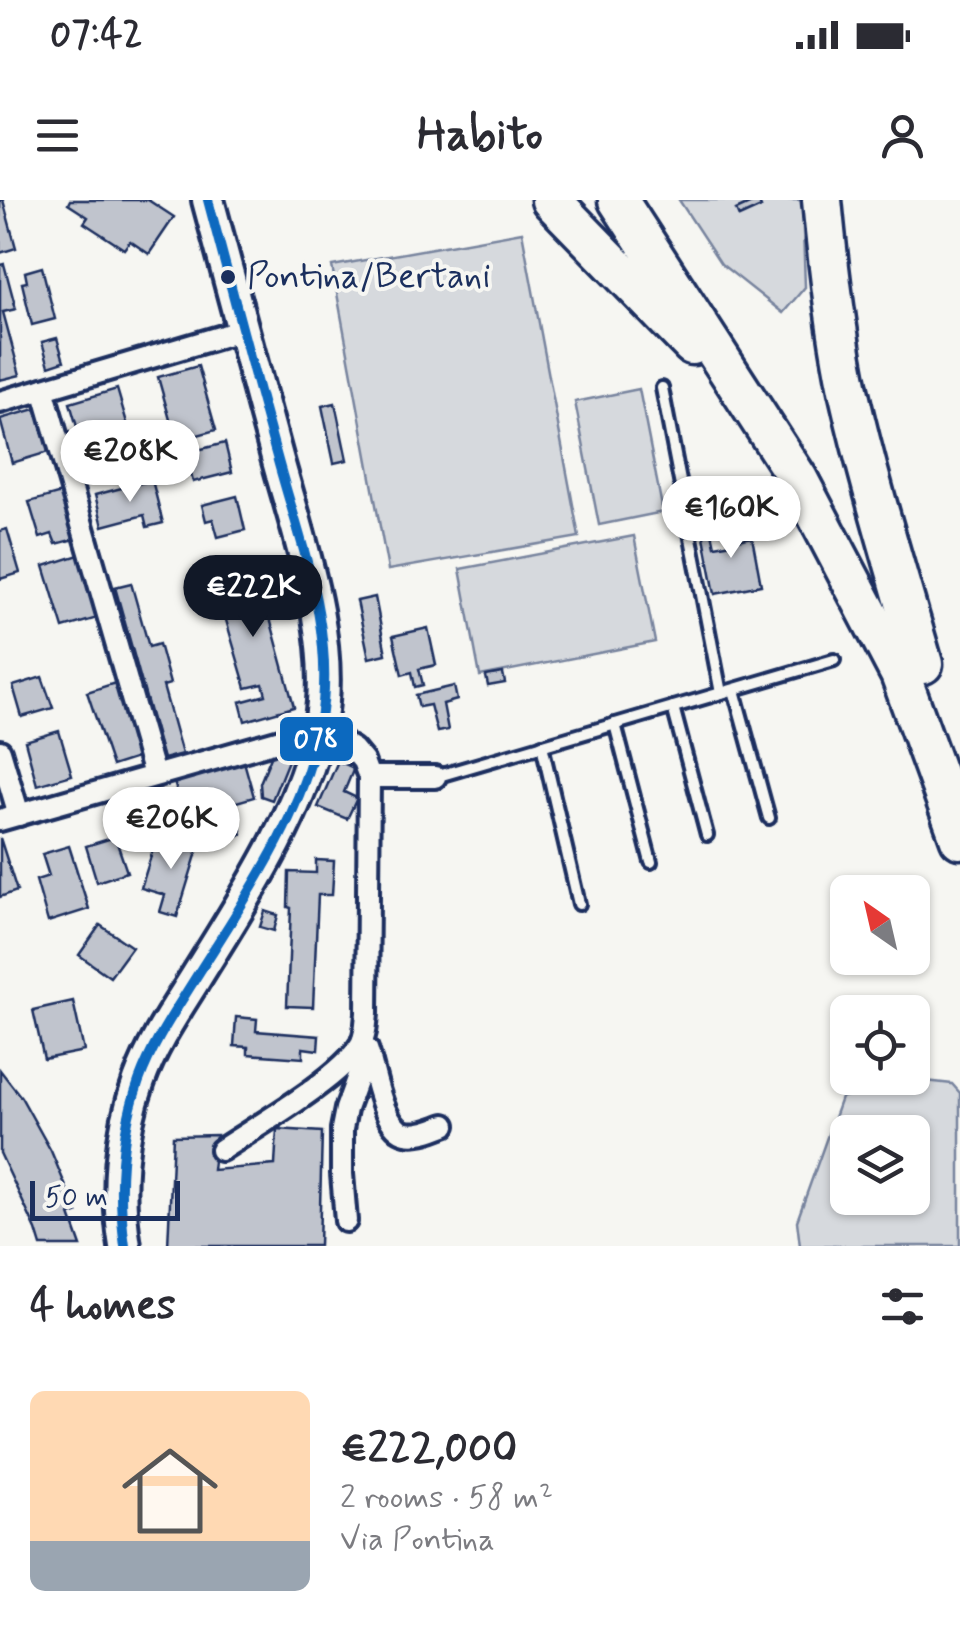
<!DOCTYPE html>
<meta charset="utf-8">
<style>
:root{--surface:#fff;--page:#f7f7f7;--text:#2b2b33;--muted:#7c7c81;--line:#e1e1e2;--accent:#111827}
body{margin:0;font-family:Mynerve,sans-serif;background:var(--page);color:var(--text);height:100vh;display:flex;flex-direction:column;font-size:38px;white-space:nowrap}
*{box-sizing:border-box;margin:0}
p{font-size:32px;color:var(--muted)}
.icon{flex:none;width:55px;height:55px;fill:none;stroke:currentColor;stroke-width:2;stroke-linecap:round;stroke-linejoin:round}
.map{position:relative;height:1046px;overflow:hidden}
.side{display:flex;flex-direction:column;background:var(--surface);flex:1}
.side>*{flex:none}
.needle{width:65px;rotate:326deg}
.controls{position:absolute;left:830px;top:675px;display:grid;gap:20px}
.controls a{display:grid;place-items:center;width:100px;height:100px;border-radius:15px;background:var(--surface);box-shadow:0 2px 8px #0004;font-size:50px}
.scale{position:absolute;left:30px;bottom:25px;width:150px;box-sizing:border-box;padding-left:10px;border:5px solid #1b2f5e;border-top:0;font-size:28px;line-height:35px;white-space:nowrap;color:#1b2f5e;-webkit-text-stroke:8px #f6f6f2;paint-order:stroke}
.price{position:absolute;translate:-50% -85px;padding:0 22px;border-radius:35px;background:#fff;color:#222;font-size:32px;line-height:65px;filter:drop-shadow(0 2px 5px #0008)}
.price::after{content:'';position:absolute;left:50%;top:60px;width:30px;height:22px;margin-left:-15px;background:inherit;clip-path:polygon(0 0,100% 0,50% 100%)}
.price.on{background:var(--accent);color:#fff}
ul{padding:0;list-style:none}
li{display:flex;align-items:center;gap:30px;height:250px;padding:0 30px}
li+li{border-top:2px solid var(--line)}
li span{display:grid;place-items:center;flex:none;width:280px;height:200px;border-radius:15px;color:#555}
li>.icon{margin-inline-start:auto}
span .icon{width:120px;height:120px;fill:#fffc;stroke-width:1}
li b{font-size:42px}
h2{display:flex;justify-content:space-between;align-items:center;height:120px;padding:0 30px;font-size:42px}
.status{display:flex;justify-content:space-between;align-items:center;height:70px;padding:0 50px;background:var(--surface);direction:ltr}
.status svg{height:28px;fill:currentColor}
header{display:flex;justify-content:space-between;align-items:center;height:130px;padding:0 30px;background:var(--surface);font-size:45px;font-weight:700}
.map>svg:first-child{display:block}
.green{fill:#d6d9dd;stroke:#78849e;stroke-width:2.5;fill-rule:evenodd}
.building{fill:#c0c4cd;stroke:#1b2f5e;stroke-width:2.5}
.lines{fill:none;stroke-linecap:round;stroke-linejoin:round}
.lane-casing{stroke:#1b2f5e;stroke-width:18}
.street-casing{stroke:#1b2f5e;stroke-width:28}
.secondary-casing{stroke:#1b2f5e;stroke-width:38}
.highway-casing{stroke:#1b2f5e;stroke-width:45}
.lane{stroke:#f6f6f2;stroke-width:10}
.street{stroke:#f6f6f2;stroke-width:20}
.secondary{stroke:#f6f6f2;stroke-width:30}
.highway{stroke:#f6f6f2;stroke-width:38}
.bus-1-casing{stroke:#f6f6f2;stroke-width:18}
.bus-1{stroke:#0c69bf;stroke-width:10}
.bus-dot{fill:#1b2f5e;stroke:#f6f6f2;stroke-width:4}
.labels{text-anchor:middle;dominant-baseline:central;stroke-width:8;stroke-linejoin:round;paint-order:stroke}
.bus-label{font-size:36px;fill:#1b2f5e;stroke:#f6f6f2;text-anchor:start}
.line-badge{stroke:#f6f6f2;stroke-width:4}
.badge-label{font-size:28px;text-anchor:middle;font-weight:bold;fill:#fff}
</style>
<div class="status"><b>07:42</b><svg viewBox="0 0 49 12"><path d="M0 12V9h3v3zM5 12V6h3v6zM10 12V3h3v9zM15 12V0h3v12zM26 1h20v11H26zM47 4h2v5h-2z"/></svg></div>
<header><svg class="icon" aria-label="menu" viewBox="0 0 24 24"><path d="M4 6h16M4 12h16M4 18h16"/></svg>Habito<svg class="icon" aria-label="person" viewBox="0 0 24 24"><circle cx="12" cy="8" r="4"/><path d="M4 21q1-7 8-7t8 7"/></svg></header>
<div class="map">
<svg width="960" height="1046" viewBox="0 0 960 1046">
<rect width="100%" height="100%" fill="#f6f6f2"/>
<filter id="ink" filterUnits="userSpaceOnUse"><feTurbulence type="fractalNoise" baseFrequency=".01" numOctaves="2"/><feDisplacementMap in="SourceGraphic" scale="20" xChannelSelector="R" yChannelSelector="G"/><feConvolveMatrix kernelMatrix="1 2 1 2 8 2 1 2 1" color-interpolation-filters="sRGB"/></filter>
<g filter="url(#ink)">
<g class="green">
<path d="M679 0H802L805 87 783 113 721 64Z"/>
<path d="M522 32 579 337 388 370 332 66Z"/>
<path d="M639 189 663 312 599 325 575 202Z"/>
<path d="M634 336 655 442 480 476 460 369Z"/>
<path d="M899 878 952 884 960 893V1046H800L797 1021 841 898ZM848 932H912V998H848Z"/>
</g>
<g class="building">
<path d="M0 0H3L16 48 0 53Z"/>
<path d="M70 0H148L174 17 149 54 130 41 124 49 84 23 88 17 68 4Z"/>
<path d="M758 0 761 7 739 17 736 10Z"/>
<path d="M4 64 16 109 3 112 20 175 0 180V65Z"/>
<path d="M42 67 55 119 32 125 22 83 27 82 25 72Z"/>
<path d="M57 138 64 161 49 166 42 142Z"/>
<path d="M198 166 216 230 176 241 158 177Z"/>
<path d="M117 189 127 223 80 237 70 203Z"/>
<path d="M335 203 347 260 334 263 322 206Z"/>
<path d="M39 208 52 251 12 263 0 219Z"/>
<path d="M225 243 232 272 193 282 191 274 179 277 174 256Z"/>
<path d="M152 280 163 323 147 327 144 315 103 326 95 295Z"/>
<path d="M61 293 75 339 56 344 52 334 40 338 29 302Z"/>
<path d="M237 296 245 330 218 337 213 319 206 321 202 305Z"/>
<path d="M709 319 715 346 732 343 728 321 735 320 738 340 752 337 761 385 715 394 701 321Z"/>
<path d="M7 329 20 373 0 379V331Z"/>
<path d="M82 354 101 417 63 428 44 366Z"/>
<path d="M255 363 294 507 245 521 240 502 266 495 263 484 246 488 223 410 239 406 235 390 206 398 200 378Z"/>
<path d="M131 383 149 447 159 444 170 484 163 486 182 554 163 559 115 387Z"/>
<path d="M375 397 386 454 369 458 357 401Z"/>
<path d="M428 428 436 465 419 469 423 485 415 487 412 472 402 475 393 436Z"/>
<path d="M503 473 505 483 488 486 486 476Z"/>
<path d="M42 477 53 508 22 517 13 486Z"/>
<path d="M115 483 140 557 112 566 87 492Z"/>
<path d="M454 486 457 500 443 504 448 530 437 532 430 505 419 507 416 495Z"/>
<path d="M59 531 72 575 37 585 25 541Z"/>
<path d="M290 544 289 558 272 600 261 596 260 583 274 549Z"/>
<path d="M243 558 254 597 185 617 173 579Z"/>
<path d="M338 561 354 568 344 592 357 598 347 619 318 607Z"/>
<path d="M234 609 242 634 222 641 214 617Z"/>
<path d="M175 635 200 642 177 717 160 712 165 695 141 688 156 640 172 645Z"/>
<path d="M115 637 127 672 97 682 86 646Z"/>
<path d="M0 638 17 691 0 697Z"/>
<path d="M69 646 89 709 48 722 36 680 49 676 42 654Z"/>
<path d="M316 660 334 661 332 695H318L313 807 287 806 291 708 288 707 289 672 316 673Z"/>
<path d="M265 711 278 715 274 731 260 727Z"/>
<path d="M100 725 132 747 110 777 79 755Z"/>
<path d="M73 801 84 851 44 859 33 810Z"/>
<path d="M236 817 257 819 256 831 319 836 318 850 303 848V858L248 854V847L234 846Z"/>
<path d="M0 870 21 897 51 951 77 1013 70 1015 81 1046H41L36 1030 0 953Z"/>
<path d="M277 929 322 932 319 1046H168L173 936 217 935 213 970 275 965Z"/>
</g>
<g class="lines">
<g class="lane-casing">
<g id="lane">
<path d="M662 188 721 493"/>
<path d="M734 490 769 618"/>
<path d="M673 507 707 635"/>
<path d="M615 524 651 662"/>
<path d="M542 545 579 704"/>
<path d="M435 577 834 460"/>
</g>
</g>
<g class="street-casing">
<g id="street">
<path d="M43 189 154 575"/>
<path d="M0 202 243 130"/>
<path d="M0 551 19 615"/>
<path d="M369 577H435"/>
<path d="M0 620 319 529 353 549 363 561 369 577 367 813C366 823 366 835 361 844 341 878 257 926 221 950"/>
<path d="M367 849C375 871 382 928 406 933 419 936 433 929 445 925"/>
<path d="M346 1021 342 974V929L346 909 362 865 363 840"/>
</g>
</g>
<g class="secondary-casing">
<path id="secondary" d="M125 1046C116 992 120 933 139 881 152 845 173 814 193 782 241 704 302 614 320 524 336 440 299 338 277 257 254 171 231 86 208 0"/>
</g>
<g class="highway-casing">
<g id="highway">
<path d="M551 0 692 145"/>
<path d="M618 0 798 279 900 474 960 639"/>
<path d="M822 0C828 64 835 127 848 190 869 283 897 373 923 464"/>
</g>
</g>
<use href="#lane" class="lane"/>
<use href="#street" class="street"/>
<use href="#secondary" class="secondary"/>
<use href="#highway" class="highway"/>
<g class="bus-1-casing">
<path id="bus-1" d="M125 1046C117 990 120 935 139 881 152 845 173 814 193 782 243 702 303 618 320 524 337 434 300 342 277 257 253 171 231 86 208 0"/>
</g>
<use href="#bus-1" class="bus-1"/>
</g>
</g>
<circle class="bus-dot" cx="228" cy="77" r="9"/>
<g class="labels">
<g class="bus-label">
<text x="247" y="77">Pontina/Bertani</text>
</g>
</g>
<rect class="line-badge" x="278" y="515" width="77" height="48" rx="10" fill="#0c69bf"/>
<g class="badge-label">
<text x="316" y="548">078</text>
</g>
</svg>
<div class="controls">
<a><svg class="needle" viewBox="-14 -14 28 28"><path d="M0-13l5 13h-10z" fill="#e53935"/><path d="M0 13l5-13h-10z" fill="#7c7c81"/></svg></a>
<a><svg class="icon" aria-label="locate" viewBox="0 0 24 24"><circle cx="12" cy="12" r="6"/><path d="M12 2v4M12 18v4M2 12h4M18 12h4"/></svg></a>
<a><svg class="icon" aria-label="layers" viewBox="0 0 24 24"><path d="M12 4l9 5-9 5-9-5zM3 14l9 5 9-5"/></svg></a>
</div>
<div class="scale">50 m</div>
<b class="price" style="left:130px;top:305px">€208K</b>
<b class="price" style="left:731px;top:361px">€160K</b>
<b class="price on" style="left:253px;top:440px">€222K</b>
<b class="price" style="left:171px;top:672px">€206K</b>
</div>
<section class="side">
<h2>4 homes<svg class="icon" aria-label="filters" viewBox="0 0 24 24"><path d="M4 7h16M4 17h16"/><circle cx="9" cy="7" r="2"/><circle cx="15" cy="17" r="2"/></svg></h2>
<ul>
<li><span style="background:linear-gradient(#ffd9b3 75%,#9aa5b1 0)"><svg class="icon" aria-label="home" viewBox="0 0 24 24"><path d="M3 11l9-7 9 7M6 9v11h12V9"/></svg></span><div><b>€222,000</b><p>2 rooms · 58 m²</p><p>Via Pontina</p></div></li>
</ul>
</section>
